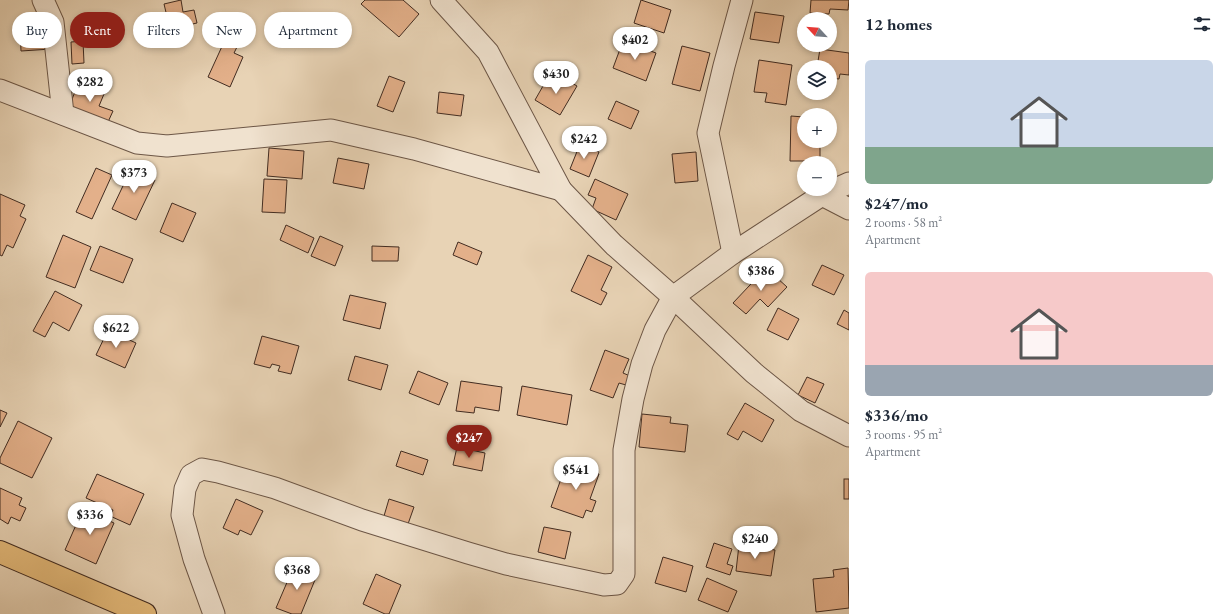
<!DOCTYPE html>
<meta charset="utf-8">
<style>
:root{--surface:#fff;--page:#f2f2f3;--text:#1f2937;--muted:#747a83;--accent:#8f2418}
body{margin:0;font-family:"EB Garamond",serif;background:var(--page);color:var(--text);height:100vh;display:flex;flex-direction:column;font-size:15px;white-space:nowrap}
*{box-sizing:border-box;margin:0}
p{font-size:13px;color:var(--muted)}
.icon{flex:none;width:22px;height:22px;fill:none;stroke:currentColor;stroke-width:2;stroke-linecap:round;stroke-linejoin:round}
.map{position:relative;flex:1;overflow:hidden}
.side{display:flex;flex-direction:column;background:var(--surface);width:380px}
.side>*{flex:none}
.banner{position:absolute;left:12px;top:12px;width:380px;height:36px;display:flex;gap:8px}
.needle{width:26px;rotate:296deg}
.buttons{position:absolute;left:797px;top:12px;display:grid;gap:8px}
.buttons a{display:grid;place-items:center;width:40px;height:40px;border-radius:50%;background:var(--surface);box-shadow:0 2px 6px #0003;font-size:20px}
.price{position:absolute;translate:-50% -34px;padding:0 9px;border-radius:14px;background:#fff;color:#222;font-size:13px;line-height:26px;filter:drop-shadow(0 1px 2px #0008)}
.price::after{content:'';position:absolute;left:50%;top:24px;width:12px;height:9px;margin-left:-6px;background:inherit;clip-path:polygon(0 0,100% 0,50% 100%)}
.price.selected{background:var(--accent);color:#fff}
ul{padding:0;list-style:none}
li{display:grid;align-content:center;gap:8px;height:212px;padding:0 16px}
li span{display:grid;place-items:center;height:124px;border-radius:6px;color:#555}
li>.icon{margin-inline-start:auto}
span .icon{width:72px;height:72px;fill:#fffc;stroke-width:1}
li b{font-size:17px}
h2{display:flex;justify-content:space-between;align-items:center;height:48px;padding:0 16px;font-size:17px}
.tag{padding:0 14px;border-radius:18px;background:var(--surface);box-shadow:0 2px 6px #0003;font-size:14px;line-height:36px}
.tag.selected{background:var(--accent);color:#fff}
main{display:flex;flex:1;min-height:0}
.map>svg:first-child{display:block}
.building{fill:#e3b08a;stroke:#422c21}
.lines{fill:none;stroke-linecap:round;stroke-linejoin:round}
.minor-casing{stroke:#6c5646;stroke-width:23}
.major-casing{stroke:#422c21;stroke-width:24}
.minor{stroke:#f0e2cf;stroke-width:21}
.major{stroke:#e4ba7a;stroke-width:22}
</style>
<main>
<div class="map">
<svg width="849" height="614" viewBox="0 0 849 614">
<rect width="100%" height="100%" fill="#e8d3b5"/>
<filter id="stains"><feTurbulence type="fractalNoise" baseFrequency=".005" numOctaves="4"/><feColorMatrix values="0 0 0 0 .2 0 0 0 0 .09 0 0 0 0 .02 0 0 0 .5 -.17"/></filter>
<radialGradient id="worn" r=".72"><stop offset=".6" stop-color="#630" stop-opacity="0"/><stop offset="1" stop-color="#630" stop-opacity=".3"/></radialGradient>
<g class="building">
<path d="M181 0 183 12 194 10 197 23 170 29 164 4Z"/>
<path d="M365 0H403L419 14 399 37 361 4Z"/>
<path d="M641 0 671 10 664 33 634 23Z"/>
<path d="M811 0H849L848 10 830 9 829 14 810 13Z"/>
<path d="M755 12 784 16 779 43 750 39Z"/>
<path d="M50 28 51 49 21 51 20 29Z"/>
<path d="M83 41 84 63 72 64 71 42Z"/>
<path d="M623 41 656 53 646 81 613 68Z"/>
<path d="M224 42 237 47 234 53 243 57 230 87 208 77Z"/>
<path d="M682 46 710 53 700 91 672 84Z"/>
<path d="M820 49 849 53V75L840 74 839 79 830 78V67H817Z"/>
<path d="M759 60 792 65 786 105 765 102 767 93 754 92Z"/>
<path d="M389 76 405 82 393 112 377 106Z"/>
<path d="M547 79 560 87 565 79 577 86 560 115 535 100Z"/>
<path d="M78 84 104 94 99 106 113 111 108 122 69 107Z"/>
<path d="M439 92 464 95 461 116 437 113Z"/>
<path d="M616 101 639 111 631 129 608 119Z"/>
<path d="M791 116 804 117V141H820V161H790Z"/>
<path d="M580 144 599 152 589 177 570 169Z"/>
<path d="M269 148 304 151 302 179 267 176Z"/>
<path d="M696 152 698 181 675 183 672 154Z"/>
<path d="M338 158 369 164 364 189 333 183Z"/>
<path d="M96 168 112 175 92 219 76 212Z"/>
<path d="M131 169 155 180 136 220 112 209Z"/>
<path d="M264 179 287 180 285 213 262 212Z"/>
<path d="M595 179 628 194 616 220 592 209 596 198 588 195Z"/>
<path d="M0 194 25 205 20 216 26 219 13 248 7 245 2 256 0 255Z"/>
<path d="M172 203 196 213 183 242 160 232Z"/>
<path d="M286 225 314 238 308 253 280 240Z"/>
<path d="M63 235 91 247 75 288 46 277Z"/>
<path d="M320 236 343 246 335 266 311 256Z"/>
<path d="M458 242 482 252 477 265 453 255Z"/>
<path d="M100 246 133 259 123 283 90 270Z"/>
<path d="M372 246 399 247 398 261H372Z"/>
<path d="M588 255 612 267 601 290 607 293 601 305 571 291Z"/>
<path d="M822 265 844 275 834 295 812 285Z"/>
<path d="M766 268 787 287 768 307 760 299 746 314 733 303Z"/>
<path d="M55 291 82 305 69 331 53 322 45 337 33 331Z"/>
<path d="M350 295 386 303 380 329 343 320Z"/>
<path d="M778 308 799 319 788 340 767 330Z"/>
<path d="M844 310 849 313V330L837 324Z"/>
<path d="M108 330 136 343 125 368 96 355Z"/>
<path d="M262 336 299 346 291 374 278 371 280 366 272 364 270 368 254 364Z"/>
<path d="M605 350 629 359 623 373 630 376 626 385 619 383 613 398 590 390Z"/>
<path d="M355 356 388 365 381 390 348 380Z"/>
<path d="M418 371 448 383 439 405 409 393Z"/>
<path d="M807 377 824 384 815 403 798 395Z"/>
<path d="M461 381 502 387 499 411 475 407 474 413 456 411Z"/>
<path d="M522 386 572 395 567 425 517 415Z"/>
<path d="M745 403 774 420 762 442 743 431 738 440 727 434Z"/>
<path d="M0 410 7 413 0 427Z"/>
<path d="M642 414 671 417 670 423 688 425 685 452 639 447Z"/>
<path d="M18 421 52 438 32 478 0 463V458Z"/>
<path d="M457 447 485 453 482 471 453 465Z"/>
<path d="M401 451 428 460 423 475 396 466Z"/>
<path d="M567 462 599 474 590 499 596 501 592 512 586 510 583 518 551 507Z"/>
<path d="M97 474 144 494 130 525 110 516 113 510 86 498Z"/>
<rect x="844" y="479" width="5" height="20"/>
<path d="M0 488 22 498 19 505 26 508 20 521 11 517 8 524 0 519Z"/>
<path d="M236 499 263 511 251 535 240 530 238 535 223 528Z"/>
<path d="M389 499 414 507 408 524 384 516Z"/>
<path d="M83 509 114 523 96 564 65 550Z"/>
<path d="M544 527 571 532 565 559 538 552Z"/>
<path d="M714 543 732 549 727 564 733 566 730 575 706 567Z"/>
<path d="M739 545 775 550 771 576 736 571Z"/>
<path d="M663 557 693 566 686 592 655 583Z"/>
<path d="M294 566 317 575 301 614H292L276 608Z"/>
<path d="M848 568 849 608 816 612 813 579 834 577 833 570Z"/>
<path d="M376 574 401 585 389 614H385L363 604Z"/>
<path d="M707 578 737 591 728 612 698 600Z"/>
</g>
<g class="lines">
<g class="minor-casing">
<g id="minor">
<path d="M43 0 53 22 63 114"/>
<path d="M0 90 137 143 167 146 331 130 414 149 561 190 488 52 441 0"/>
<path d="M561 190 614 245 673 297 733 253 822 195 849 183"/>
<path d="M822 195 849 209"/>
<path d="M733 253 708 133 724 66 742 0"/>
<path d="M214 614 194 559 182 515 185 489 191 475 202 469 218 472 275 488 362 520 468 553 506 564 604 585 617 584 624 574V450L633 399 642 364 655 330 673 297 754 373 801 411 849 436"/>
</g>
</g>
<g class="major-casing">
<path id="major" d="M0 552 145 614"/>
</g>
<use href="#minor" class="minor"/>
<use href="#major" class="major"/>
</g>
<rect width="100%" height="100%" filter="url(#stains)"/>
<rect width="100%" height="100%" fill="url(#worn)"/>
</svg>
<div class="buttons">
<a><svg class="needle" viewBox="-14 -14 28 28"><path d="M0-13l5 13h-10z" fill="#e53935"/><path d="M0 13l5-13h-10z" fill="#747a83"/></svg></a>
<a><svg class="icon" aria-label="layers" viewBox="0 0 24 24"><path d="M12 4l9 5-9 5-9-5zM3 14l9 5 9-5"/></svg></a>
<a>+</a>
<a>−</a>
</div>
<b class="price" style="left:635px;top:61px">$402</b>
<b class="price" style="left:556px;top:95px">$430</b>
<b class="price" style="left:90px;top:103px">$282</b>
<b class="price" style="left:584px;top:160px">$242</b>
<b class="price" style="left:134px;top:194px">$373</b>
<b class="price" style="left:761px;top:292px">$386</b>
<b class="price" style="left:116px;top:349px">$622</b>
<b class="price selected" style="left:469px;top:459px">$247</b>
<b class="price" style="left:576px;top:491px">$541</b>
<b class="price" style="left:90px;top:536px">$336</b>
<b class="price" style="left:755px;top:560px">$240</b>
<b class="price" style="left:297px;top:591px">$368</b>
<div class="banner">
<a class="tag">Buy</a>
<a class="tag selected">Rent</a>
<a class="tag">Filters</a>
<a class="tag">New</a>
<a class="tag">Apartment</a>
</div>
</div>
<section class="side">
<h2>12 homes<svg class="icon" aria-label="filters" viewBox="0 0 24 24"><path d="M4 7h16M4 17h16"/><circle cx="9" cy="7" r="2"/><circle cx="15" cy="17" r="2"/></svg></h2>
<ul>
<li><span style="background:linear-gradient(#c9d6e8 70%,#7fa58c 0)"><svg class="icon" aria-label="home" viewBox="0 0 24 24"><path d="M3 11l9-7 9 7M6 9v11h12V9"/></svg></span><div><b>$247/mo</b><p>2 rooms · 58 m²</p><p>Apartment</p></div></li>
<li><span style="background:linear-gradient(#f6c9c9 75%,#9aa5b1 0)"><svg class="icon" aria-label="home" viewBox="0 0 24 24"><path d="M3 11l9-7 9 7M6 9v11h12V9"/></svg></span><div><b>$336/mo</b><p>3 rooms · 95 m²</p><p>Apartment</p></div></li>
</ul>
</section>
</main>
